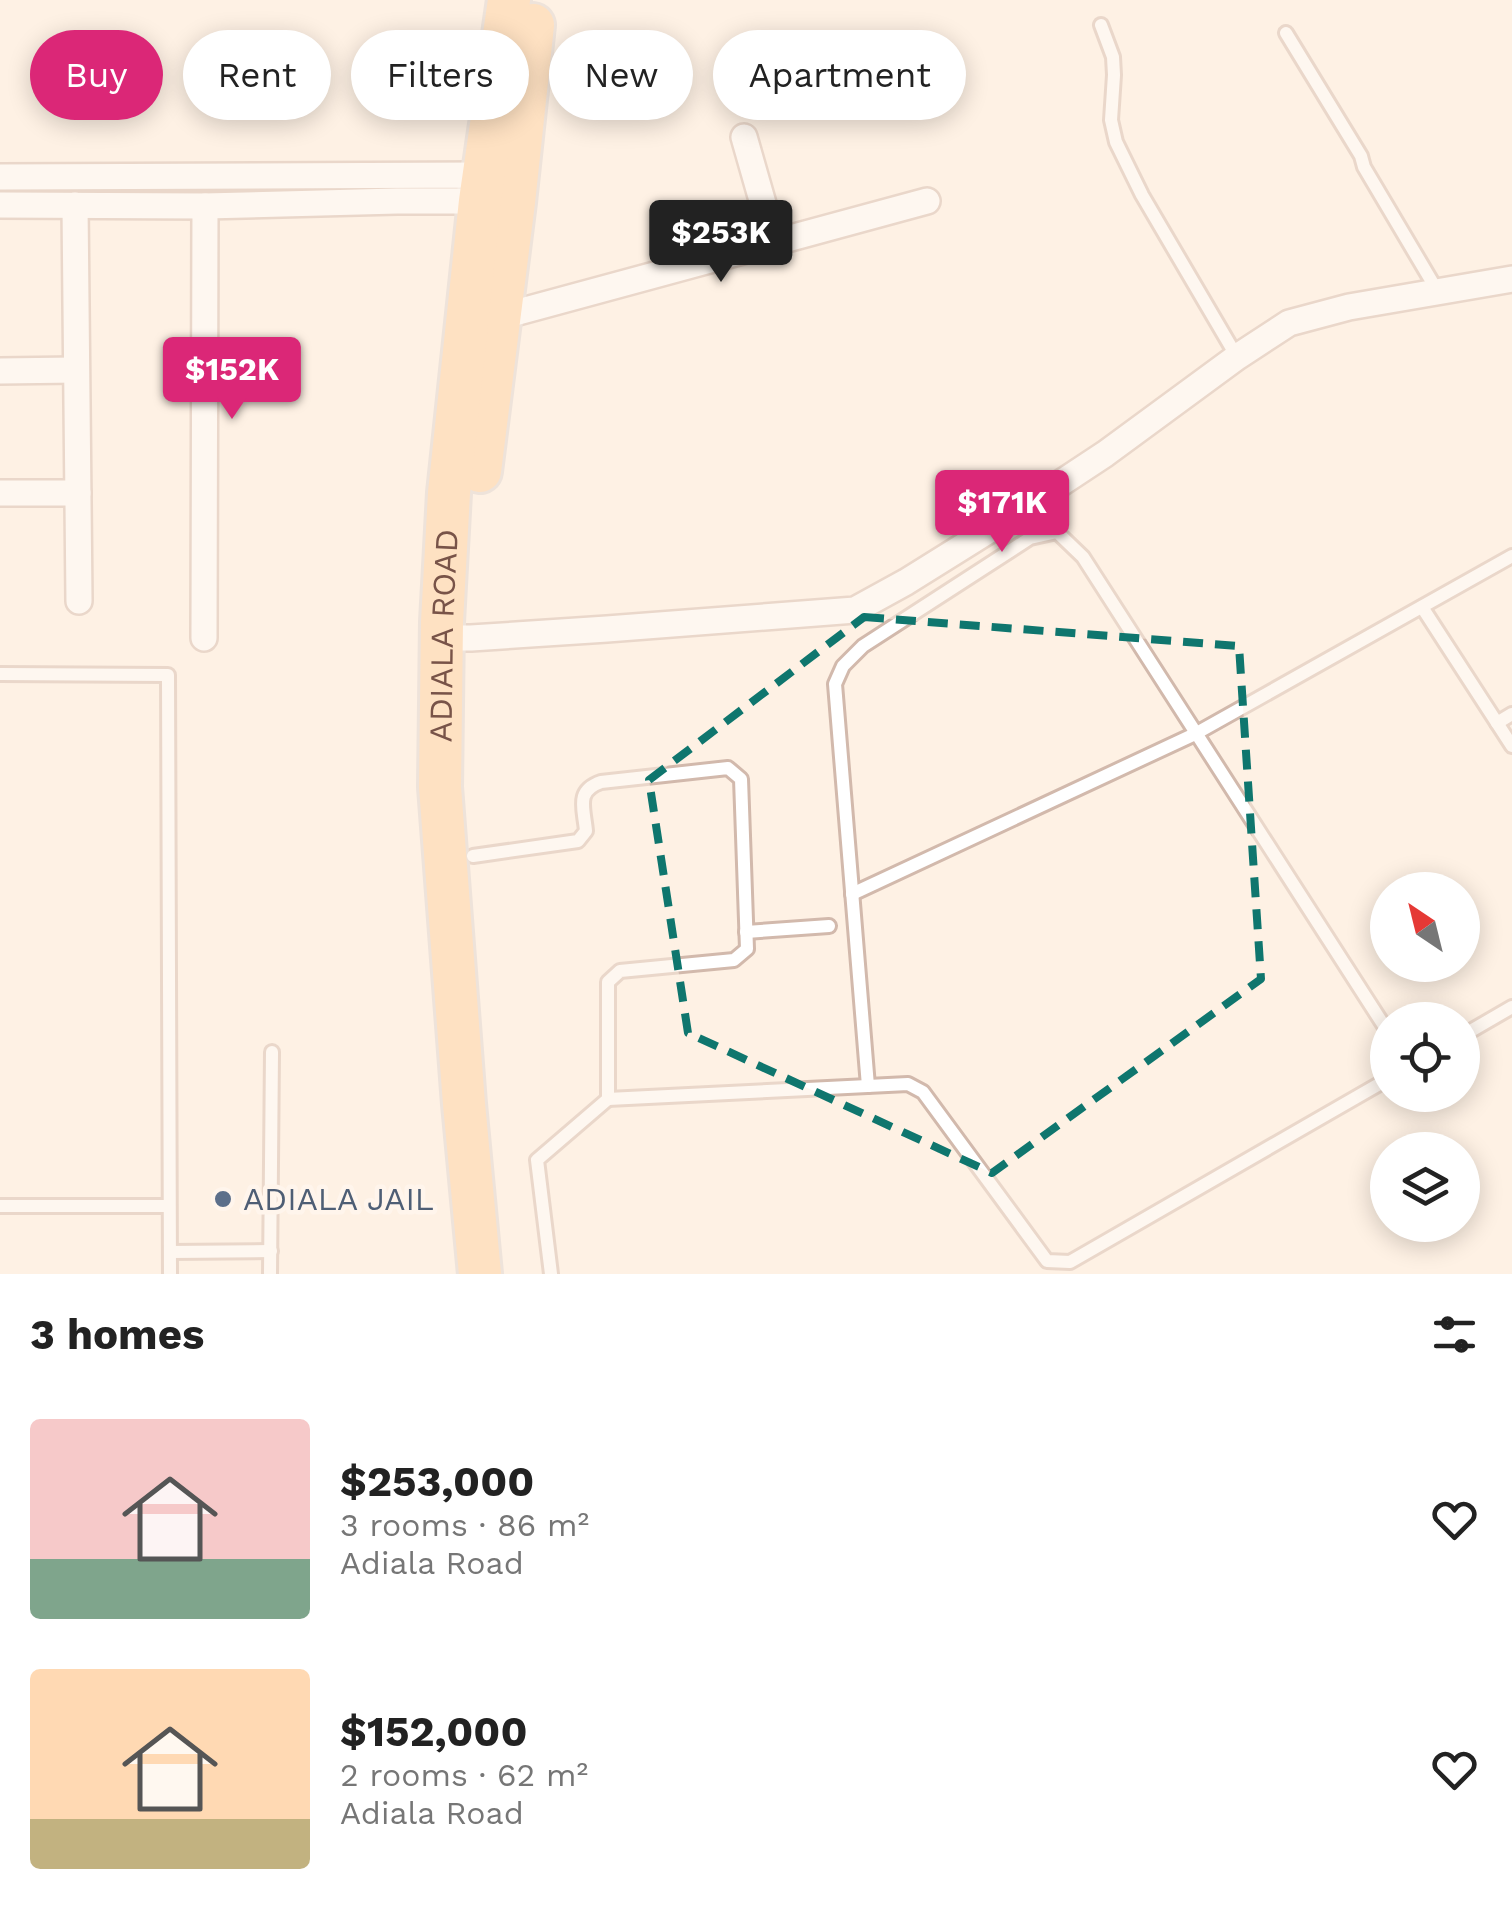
<!DOCTYPE html>
<meta charset="utf-8">
<style>
:root{--surface:#fff;--page:#f6f6f6;--text:#222;--muted:#767676;--accent:#db2777}
body{margin:0;font-family:"Work Sans",sans-serif;background:var(--page);color:var(--text);height:100vh;display:flex;flex-direction:column;font-size:38px;white-space:nowrap}
*{box-sizing:border-box;margin:0}
p{font-size:32px;color:var(--muted)}
.icon{flex:none;width:55px;height:55px;fill:none;stroke:currentColor;stroke-width:2;stroke-linecap:round;stroke-linejoin:round}
.map{position:relative;height:1274px;overflow:hidden}
.details{display:flex;flex-direction:column;background:var(--surface);flex:1}
.details>*{flex:none}
.guide{position:absolute;left:30px;top:30px;width:1000px;height:90px;display:flex;gap:20px}
.needle{width:65px;rotate:325deg}
.buttons{position:absolute;left:1370px;top:872px;display:grid;gap:20px}
.buttons a{display:grid;place-items:center;width:110px;height:110px;border-radius:50%;background:var(--surface);box-shadow:0 5px 25px #0003;font-size:50px}
.price{position:absolute;translate:-50% -85px;padding:0 22px;border-radius:10px;background:var(--accent);color:#fff;font-size:32px;line-height:65px;filter:drop-shadow(0 2px 5px #0008)}
.price::after{content:'';position:absolute;left:50%;top:60px;width:30px;height:22px;margin-left:-15px;background:inherit;clip-path:polygon(0 0,100% 0,50% 100%)}
.price.on{background:#222;color:#fff}
ul{padding:0;list-style:none}
li{display:flex;align-items:center;gap:30px;height:250px;padding:0 30px}
li span{display:grid;place-items:center;flex:none;width:280px;height:200px;border-radius:10px;color:#555}
li>.icon{margin-inline-start:auto}
span .icon{width:120px;height:120px;fill:#fffc;stroke-width:1}
li b{font-size:42px}
h2{display:flex;justify-content:space-between;align-items:center;height:120px;padding:0 30px;font-size:42px}
.chip{padding:0 35px;border-radius:45px;background:var(--surface);box-shadow:0 5px 25px #0003;font-size:35px;line-height:90px}
.chip.on{background:var(--accent);color:#fff}
.map>svg:first-child{display:block}
.lines{fill:none;stroke-linecap:round;stroke-linejoin:round}
.lane-casing{stroke:#d2b9ac;stroke-width:18}
.street-casing{stroke:#d2b9ac;stroke-width:30}
.primary-casing{stroke:#dcd2cf;stroke-width:48}
.lane{stroke:#fff;stroke-width:12}
.street{stroke:#fff;stroke-width:25}
.primary{stroke:#ffce9a;stroke-width:42}
.marked{fill:none;stroke:#0f766e;stroke-width:8;stroke-dasharray:20 12;stroke-linejoin:round}
.service-dot{fill:#5c6f8a;stroke:#fff5ec;stroke-width:4}
.labels{text-anchor:middle;dominant-baseline:central;stroke-width:9;stroke-linejoin:round;paint-order:stroke}
.street-label{font-size:32px;fill:#785348;stroke:#fff5ec}
.service-label{font-size:32px;fill:#4e5e75;stroke:#fff5ec;text-anchor:start}
</style>
<div class="map">
<svg width="1512" height="1274" viewBox="0 0 1512 1274">
<rect width="100%" height="100%" fill="#fef1e4"/>
<g class="lines">
<g class="lane-casing">
<g id="lane">
<path d="M1101 25 1113 57 1114 75 1111 120 1116 142 1142 195 1237 357"/>
<path d="M1286 33 1361 156 1364 167 1438 292"/>
<path d="M1422 607 1512 746"/>
<path d="M0 674 168 675 170 1274"/>
<path d="M1497 723 1512 714"/>
<path d="M473 856 578 841 586 831C584 808 575 791 601 782L728 768 741 779 747 949 734 960 620 971 608 982V1099L537 1160 551 1274"/>
<path d="M852 894 1195 734 1512 556"/>
<path d="M746 932 829 926"/>
<path d="M1462 1036 1512 1007"/>
<path d="M868 1086 835 684 843 666 863 646 1030 538 1057 532 1083 557 1388 1032"/>
<path d="M608 1099 908 1084 923 1092 1047 1261 1070 1262 1388 1079"/>
<path d="M0 1206H169"/>
<path d="M170 1252 271 1251"/>
<path d="M270 1274 272 1052"/>
</g>
</g>
<g class="street-casing">
<g id="street">
<path d="M744 137 774 242"/>
<path d="M0 177 483 175 496 177"/>
<path d="M0 205 205 206 397 201H489"/>
<path d="M75 205 79 601"/>
<path d="M500 317 927 201"/>
<path d="M0 371 76 370"/>
<path d="M0 493H78"/>
<path d="M204 638 205 206"/>
<path d="M442 638H471L607 629 855 610 906 582 999 524 1105 454 1237 357 1289 323 1349 307 1512 279"/>
</g>
</g>
<g class="primary-casing">
<g id="primary">
<path d="M480 471 514 202 533 25"/>
<path id="s1" d="M480 1274 464 1104 440 787 442 622 449 493 480 201 509 0"/>
</g>
</g>
<use href="#lane" class="lane"/>
<use href="#street" class="street"/>
<use href="#primary" class="primary"/>
</g>
<path d="M0 0H1512V1274H0ZM864 617 1239 646 1261 979 992 1173 688 1033 649 780Z" fill="#fef1e4" fill-opacity=".55" fill-rule="evenodd"/>
<path class="marked" d="M864 617 1239 646 1261 979 992 1173 688 1033 649 780Z"/>
<circle class="service-dot" cx="223" cy="1199" r="10"/>
<g class="labels">
<g class="street-label">
<text stroke="none"><textPath href="#s1" startOffset="640">ADIALA ROAD</textPath></text>
</g>
<g class="service-label">
<text x="243" y="1199">ADIALA JAIL</text>
</g>
</g>
</svg>
<div class="buttons">
<a><svg class="needle" viewBox="-14 -14 28 28"><path d="M0-13l5 13h-10z" fill="#e53935"/><path d="M0 13l5-13h-10z" fill="#767676"/></svg></a>
<a><svg class="icon" aria-label="locate" viewBox="0 0 24 24"><circle cx="12" cy="12" r="6"/><path d="M12 2v4M12 18v4M2 12h4M18 12h4"/></svg></a>
<a><svg class="icon" aria-label="layers" viewBox="0 0 24 24"><path d="M12 4l9 5-9 5-9-5zM3 14l9 5 9-5"/></svg></a>
</div>
<b class="price on" style="left:721px;top:285px">$253K</b>
<b class="price" style="left:232px;top:422px">$152K</b>
<b class="price" style="left:1002px;top:555px">$171K</b>
<div class="guide">
<a class="chip on">Buy</a>
<a class="chip">Rent</a>
<a class="chip">Filters</a>
<a class="chip">New</a>
<a class="chip">Apartment</a>
</div>
</div>
<section class="details">
<h2>3 homes<svg class="icon" aria-label="filters" viewBox="0 0 24 24"><path d="M4 7h16M4 17h16"/><circle cx="9" cy="7" r="2"/><circle cx="15" cy="17" r="2"/></svg></h2>
<ul>
<li><span style="background:linear-gradient(#f6c9c9 70%,#7fa58c 0)"><svg class="icon" aria-label="home" viewBox="0 0 24 24"><path d="M3 11l9-7 9 7M6 9v11h12V9"/></svg></span><div><b>$253,000</b><p>3 rooms · 86 m²</p><p>Adiala Road</p></div><svg class="icon" aria-label="heart" viewBox="0 0 24 24"><path d="M12 20l-8-8c-3-5 5-10 8-4 3-6 11-1 8 4z"/></svg></li>
<li><span style="background:linear-gradient(#ffd9b3 75%,#c2b280 0)"><svg class="icon" aria-label="home" viewBox="0 0 24 24"><path d="M3 11l9-7 9 7M6 9v11h12V9"/></svg></span><div><b>$152,000</b><p>2 rooms · 62 m²</p><p>Adiala Road</p></div><svg class="icon" aria-label="heart" viewBox="0 0 24 24"><path d="M12 20l-8-8c-3-5 5-10 8-4 3-6 11-1 8 4z"/></svg></li>
</ul>
</section>
